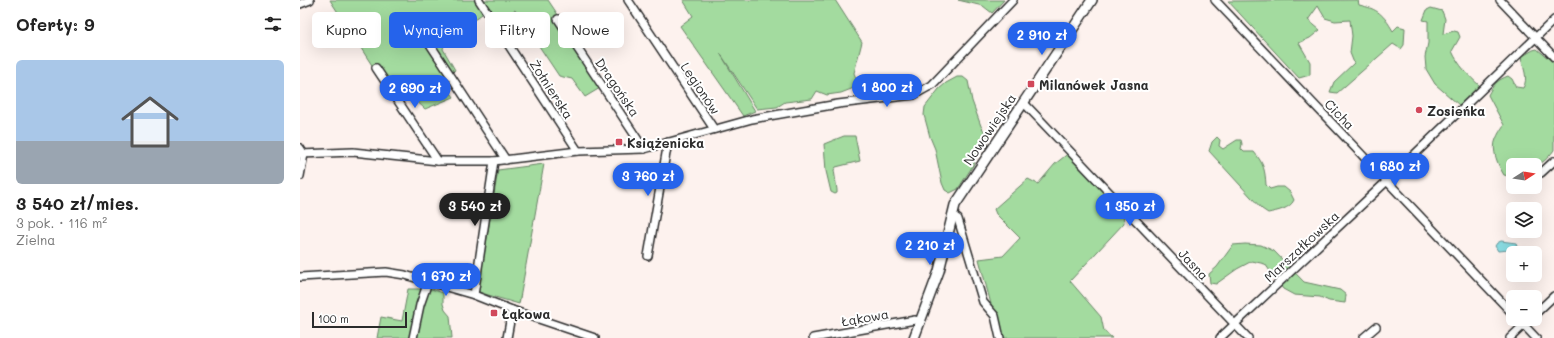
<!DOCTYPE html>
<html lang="pl">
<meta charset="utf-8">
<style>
:root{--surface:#fff;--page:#f6f6f6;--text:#222;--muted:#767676;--line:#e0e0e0;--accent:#2563eb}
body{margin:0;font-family:Mali,sans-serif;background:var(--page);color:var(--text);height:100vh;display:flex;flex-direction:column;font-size:15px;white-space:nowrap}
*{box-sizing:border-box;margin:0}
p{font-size:13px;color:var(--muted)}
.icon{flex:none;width:22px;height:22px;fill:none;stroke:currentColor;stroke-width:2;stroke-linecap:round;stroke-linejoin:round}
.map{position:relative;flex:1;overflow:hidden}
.side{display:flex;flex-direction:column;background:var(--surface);width:300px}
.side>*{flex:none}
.guide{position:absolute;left:12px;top:12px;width:380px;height:36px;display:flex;gap:8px}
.needle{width:26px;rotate:78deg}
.fabs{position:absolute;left:1206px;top:158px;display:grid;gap:8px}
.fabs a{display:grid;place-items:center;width:36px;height:36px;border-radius:6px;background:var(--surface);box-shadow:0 4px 16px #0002;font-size:20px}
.scale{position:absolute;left:12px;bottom:10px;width:95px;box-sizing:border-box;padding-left:4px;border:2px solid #2b2b2b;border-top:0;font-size:11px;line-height:14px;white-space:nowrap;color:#2b2b2b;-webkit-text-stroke:3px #fff;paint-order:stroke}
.price{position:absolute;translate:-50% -34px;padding:0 9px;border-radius:14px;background:var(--accent);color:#fff;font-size:13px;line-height:26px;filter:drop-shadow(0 1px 2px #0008)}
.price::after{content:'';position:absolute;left:50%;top:24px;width:12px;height:9px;margin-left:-6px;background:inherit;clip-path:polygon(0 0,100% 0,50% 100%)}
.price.selected{background:#222;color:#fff}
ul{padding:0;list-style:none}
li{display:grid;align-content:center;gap:8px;height:212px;padding:0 16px}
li+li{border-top:1px solid var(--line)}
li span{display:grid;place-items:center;height:124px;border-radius:6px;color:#555}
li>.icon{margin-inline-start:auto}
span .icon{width:72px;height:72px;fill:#fffc;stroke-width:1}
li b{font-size:17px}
h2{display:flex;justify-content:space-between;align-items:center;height:48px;padding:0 16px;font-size:17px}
.tag{padding:0 14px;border-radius:6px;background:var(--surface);box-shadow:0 4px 16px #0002;font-size:14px;line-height:36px}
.tag.selected{background:var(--accent);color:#fff}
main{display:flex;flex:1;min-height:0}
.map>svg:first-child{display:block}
.green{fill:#a3db9f;stroke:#678365}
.water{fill:#8bdce2;stroke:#659599}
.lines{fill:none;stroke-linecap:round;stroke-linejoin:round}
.stream{stroke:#659599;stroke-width:2}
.minor-casing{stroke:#2b2b2b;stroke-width:10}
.tertiary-casing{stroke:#2b2b2b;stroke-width:12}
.minor{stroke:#fff;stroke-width:7}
.tertiary{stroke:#fff;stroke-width:9}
.poi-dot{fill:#d1495b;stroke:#fff;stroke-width:1.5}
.labels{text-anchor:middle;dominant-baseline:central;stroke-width:4;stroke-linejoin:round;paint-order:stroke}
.poi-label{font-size:13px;font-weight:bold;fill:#2b2b2b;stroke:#fff;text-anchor:start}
.street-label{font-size:13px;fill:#2b2b2b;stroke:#fff}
</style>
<main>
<section class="side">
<h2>Oferty: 9<svg class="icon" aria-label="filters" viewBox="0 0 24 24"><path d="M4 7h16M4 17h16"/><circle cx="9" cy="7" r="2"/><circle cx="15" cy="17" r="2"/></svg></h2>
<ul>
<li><span style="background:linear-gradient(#a9c7e8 65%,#9aa5b1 0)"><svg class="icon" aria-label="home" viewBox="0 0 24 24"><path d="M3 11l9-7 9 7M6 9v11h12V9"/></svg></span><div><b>3 540 zł/mies.</b><p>3 pok. · 116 m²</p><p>Zielna</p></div></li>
</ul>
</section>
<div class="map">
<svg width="1254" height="338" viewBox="0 0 1254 338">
<rect width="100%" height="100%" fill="#fdf2ee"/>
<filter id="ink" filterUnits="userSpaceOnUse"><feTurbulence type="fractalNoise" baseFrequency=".025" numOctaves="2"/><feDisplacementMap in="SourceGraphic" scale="8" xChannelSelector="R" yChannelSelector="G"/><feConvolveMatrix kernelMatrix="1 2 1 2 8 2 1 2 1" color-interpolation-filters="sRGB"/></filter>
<g filter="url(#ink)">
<g class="green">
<path d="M30 0H248L305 85 285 97 272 79 259 76 215 10 196 23 190 8 158 32 146 37 143 49 155 70 142 80 154 97 125 109 111 96 95 101Z"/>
<path d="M383 0H535L562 42 554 73 559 86 541 93 527 95 517 91 512 99 485 102 477 107 457 109 420 53 455 111 443 116 380 26 393 16Z"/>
<path d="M658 0H704L692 13 683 6Z"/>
<path d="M1058 0 1059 5C1078 9 1083 14 1093 31L1098 26 1105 28 1104 45 1101 49 1093 44 1037 93 1030 92 1034 82 1054 63 1050 53 1052 36 1050 20 1035 21 1025 18 1018 6 1008 20 1020 30 1010 38 999 43 1010 62V75L999 78 928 1Z"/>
<path d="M1131 8 1142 11 1145 19 1143 34 1154 31 1158 32 1160 37 1152 51C1158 65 1169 76 1180 86L1159 105 1135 84 1126 69 1125 57 1128 43V21L1123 20 1127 10Z"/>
<path d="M1237 49 1254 63V150C1240 169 1235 165 1213 165V177L1204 175C1198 165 1191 150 1196 139 1198 134 1201 129 1204 125L1188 95C1193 85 1197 80 1208 76L1212 79 1216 87 1223 88C1229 78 1223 68 1221 57L1233 50Z"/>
<path d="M657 77H663L668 81 672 101 681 126 687 136 688 143 677 154 674 164 658 189 650 193 645 190 642 183 635 149 630 137 624 115 625 107 639 89 646 83Z"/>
<path d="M544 136H555L560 161 536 167 534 170 537 190V193L535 194 531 192 526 171 524 144Z"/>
<path d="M917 137 920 140 919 146 923 149 937 140H941L942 144 941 149 944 152H954C964 164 965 170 966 185L970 189 977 187H984L990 192 994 200C990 209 977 211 968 213L962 209 909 151 912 142Z"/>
<path d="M770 152 823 208 824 223 770 281 801 317 804 331 812 338H700L679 259 703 256 720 238 696 214 694 209 728 179 738 184 755 164Z"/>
<path d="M244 164 219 304 178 292 198 170Z"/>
<path d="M945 244 961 245 974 251 1004 282 1040 290 1046 295 1045 303 1029 301 1020 297 994 295 983 289 965 264 952 261 937 269 916 284 910 283 909 274 917 267 933 245Z"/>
<path d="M123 286 143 293V304L145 310 150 316 152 338H77L81 317 102 321 108 289H121Z"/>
</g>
<path class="water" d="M1201 241 1216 243 1217 247 1209 250 1198 251 1195 246 1197 243Z"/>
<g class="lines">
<path class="stream" d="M1212 224 1210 227 1213 229"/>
<g class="minor-casing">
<g id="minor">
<path d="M179 0 278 151"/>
<path d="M328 0 414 129"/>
<path d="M915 0 1213 314"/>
<path d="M1200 0 1254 57"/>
<path d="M0 4 10 0"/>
<path d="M258 19 344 149"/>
<path d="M120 29 206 160"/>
<path d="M76 68 138 161"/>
<path d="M723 102 948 338"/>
<path d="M0 148 4 154 0 176"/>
<path d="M0 154 53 152 138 161H194L278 151 344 149 452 119 538 104 614 95 632 85 713 0"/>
<path d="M1241 173 1254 161"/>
<path d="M652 215 658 219 683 302 695 316 700 338"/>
<path d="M348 256 368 142"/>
<path d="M0 277 86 272 105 275 174 295 212 310 295 338"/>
<path d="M174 295 194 161"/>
<path d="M1235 314 1254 296"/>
<path d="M1218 319 1236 338"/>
<path d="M113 338 120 305 128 282"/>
<path d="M207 338 212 310"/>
<path d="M513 338 615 320 621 322"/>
<path d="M920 338 1087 181 1254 20"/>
<path d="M1063 338 1076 327"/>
<path d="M1210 338 1230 319"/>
</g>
</g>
<g class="tertiary-casing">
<path id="tertiary" d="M614 338 639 271 655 205 792 0"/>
</g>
<use href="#minor" class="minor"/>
<use href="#tertiary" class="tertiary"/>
</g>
</g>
<g class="poi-dot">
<rect x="727" y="80" width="8" height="8" rx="2"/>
<circle cx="1119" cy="110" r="4"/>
<rect x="315" y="138" width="8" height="8" rx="2"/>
<rect x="190" y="309" width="8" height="8" rx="2"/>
</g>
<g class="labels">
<g class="poi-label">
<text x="739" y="84">Milanówek Jasna</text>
<text x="1127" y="110">Zosieńka</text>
<text x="327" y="142">Książenicka</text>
<text x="202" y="313">Łąkowa</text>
</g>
<g class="street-label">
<text transform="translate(318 87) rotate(56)">Dragońska</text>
<text transform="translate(401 88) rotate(56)">Legionów</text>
<text transform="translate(252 89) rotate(57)">Żołnierska</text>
<text transform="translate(1040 114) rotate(46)">Cicha</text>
<text transform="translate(689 129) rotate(-56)">Nowowiejska</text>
<text transform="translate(1001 246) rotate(-43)">Marszałkowska</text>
<text transform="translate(894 264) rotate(47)">Jasna</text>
<text transform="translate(565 317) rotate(-10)">Łąkowa</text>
</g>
</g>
</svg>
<div class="fabs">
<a><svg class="needle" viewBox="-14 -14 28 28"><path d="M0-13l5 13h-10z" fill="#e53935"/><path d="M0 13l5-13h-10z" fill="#767676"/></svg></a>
<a><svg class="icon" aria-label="layers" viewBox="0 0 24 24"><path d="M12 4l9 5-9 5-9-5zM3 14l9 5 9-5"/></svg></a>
<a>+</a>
<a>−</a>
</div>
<div class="scale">100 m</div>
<b class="price" style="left:742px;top:56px">2 910 zł</b>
<b class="price" style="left:587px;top:108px">1 800 zł</b>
<b class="price" style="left:115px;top:109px">2 690 zł</b>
<b class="price" style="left:1095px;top:187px">1 680 zł</b>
<b class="price" style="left:348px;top:197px">3 760 zł</b>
<b class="price selected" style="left:175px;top:227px">3 540 zł</b>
<b class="price" style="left:830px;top:227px">1 350 zł</b>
<b class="price" style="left:630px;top:266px">2 210 zł</b>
<b class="price" style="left:146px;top:297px">1 670 zł</b>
<div class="guide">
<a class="tag">Kupno</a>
<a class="tag selected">Wynajem</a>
<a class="tag">Filtry</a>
<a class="tag">Nowe</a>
</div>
</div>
</main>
